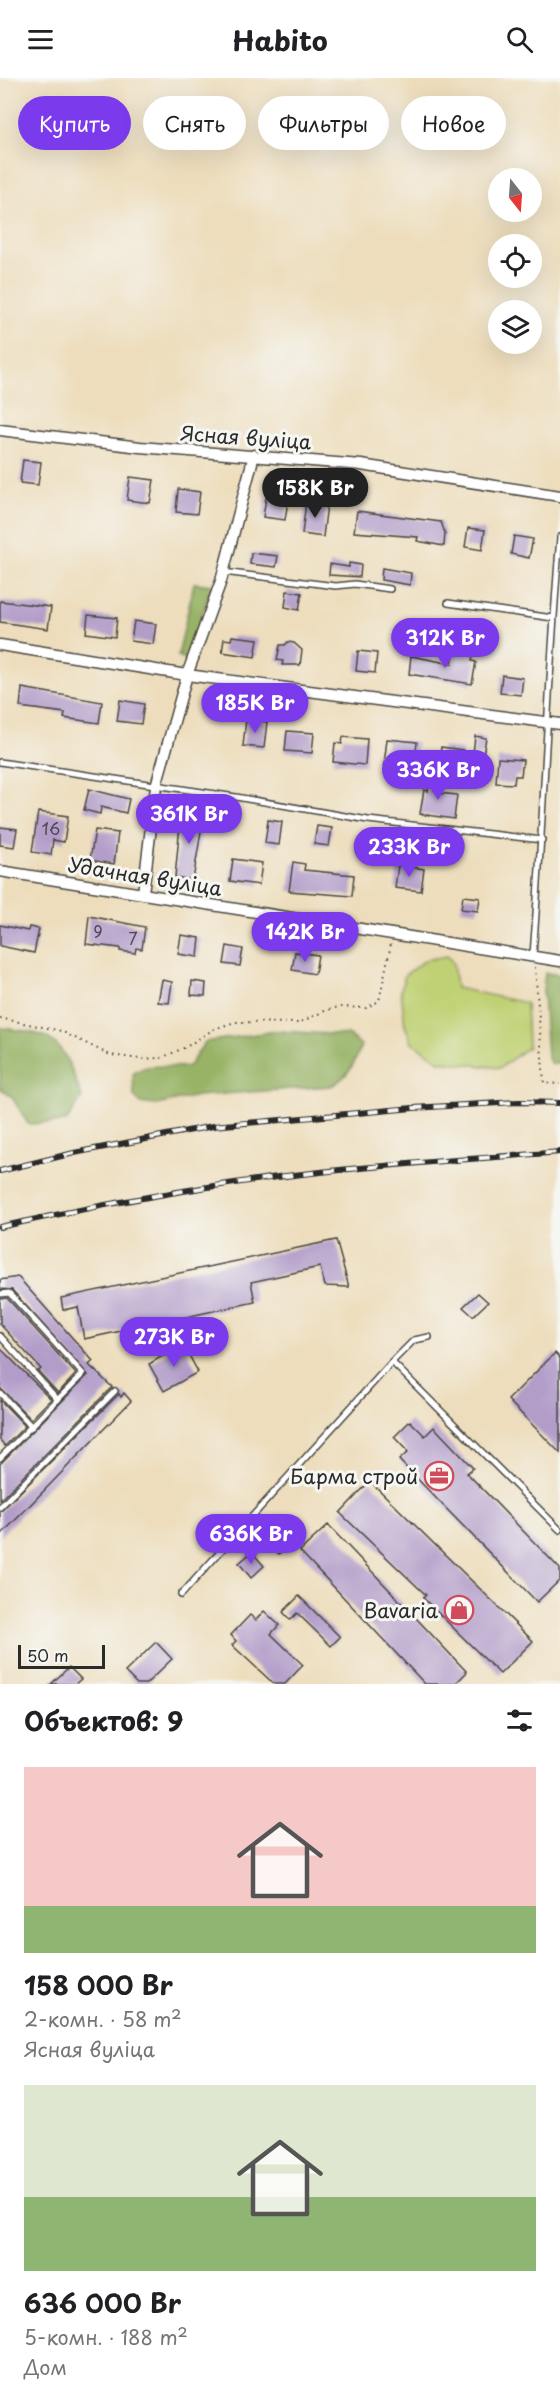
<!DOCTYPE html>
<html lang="ru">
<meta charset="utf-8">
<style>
:root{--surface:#fff;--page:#f6f6f6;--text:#202124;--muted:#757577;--accent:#7c3aed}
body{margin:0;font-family:"Playpen Sans",sans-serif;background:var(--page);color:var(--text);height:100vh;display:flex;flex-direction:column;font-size:22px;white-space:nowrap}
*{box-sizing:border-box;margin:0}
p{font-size:20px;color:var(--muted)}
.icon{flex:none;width:33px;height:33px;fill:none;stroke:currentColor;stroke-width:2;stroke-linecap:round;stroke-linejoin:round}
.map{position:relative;height:1606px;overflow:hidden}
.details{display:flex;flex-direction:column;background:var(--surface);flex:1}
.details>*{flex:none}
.top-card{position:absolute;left:18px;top:18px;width:525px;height:54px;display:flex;gap:12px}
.needle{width:39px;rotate:163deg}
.tools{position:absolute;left:488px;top:90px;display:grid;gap:12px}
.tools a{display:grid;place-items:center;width:54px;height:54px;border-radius:50%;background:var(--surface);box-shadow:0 6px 24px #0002;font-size:30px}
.scale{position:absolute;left:18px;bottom:15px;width:87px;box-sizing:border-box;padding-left:6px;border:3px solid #2b2b2b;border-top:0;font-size:16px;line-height:21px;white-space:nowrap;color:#2b2b2b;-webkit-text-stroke:4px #f6f6f2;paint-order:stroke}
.price{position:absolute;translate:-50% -51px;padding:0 14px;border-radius:21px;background:var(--accent);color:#fff;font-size:20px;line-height:39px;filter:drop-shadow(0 2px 3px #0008)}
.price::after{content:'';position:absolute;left:50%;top:36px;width:18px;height:14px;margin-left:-9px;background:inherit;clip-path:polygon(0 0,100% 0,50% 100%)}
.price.current{background:#222;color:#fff}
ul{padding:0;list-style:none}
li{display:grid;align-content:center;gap:12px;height:318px;padding:0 24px}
li span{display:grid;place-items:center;height:186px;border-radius:0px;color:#555}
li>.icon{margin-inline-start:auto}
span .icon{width:108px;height:108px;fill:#fffc;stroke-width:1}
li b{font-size:26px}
h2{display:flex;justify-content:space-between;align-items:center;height:72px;padding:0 24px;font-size:26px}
.pill{padding:0 21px;border-radius:27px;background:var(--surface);box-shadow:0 6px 24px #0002;font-size:21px;line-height:54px}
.pill.current{background:var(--accent);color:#fff}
header{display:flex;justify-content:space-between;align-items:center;height:78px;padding:0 24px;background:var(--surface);font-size:27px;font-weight:700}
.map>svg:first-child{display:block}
.green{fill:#c0d174;stroke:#767e50;stroke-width:1.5}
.forest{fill:#98b366;stroke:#626f48;stroke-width:1.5}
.building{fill:#b29dc9}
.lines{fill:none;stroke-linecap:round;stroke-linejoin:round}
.lane-casing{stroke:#484641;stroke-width:8}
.street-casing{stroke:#484641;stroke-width:13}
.path{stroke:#484641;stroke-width:2;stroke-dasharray:1.5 4.5;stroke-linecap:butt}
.lane{stroke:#fff;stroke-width:5}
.street{stroke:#fff;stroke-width:10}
.rail-casing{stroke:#2b2b2b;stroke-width:6}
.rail{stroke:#f6f6f2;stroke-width:4;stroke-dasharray:11;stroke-linecap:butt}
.labels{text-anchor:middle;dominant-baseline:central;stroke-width:6;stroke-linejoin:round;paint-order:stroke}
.number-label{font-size:16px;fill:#4d4852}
.street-label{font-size:20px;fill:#2b2b2b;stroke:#f6f6f2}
.poi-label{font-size:20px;fill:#2b2b2b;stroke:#f6f6f2;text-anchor:end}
</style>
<header><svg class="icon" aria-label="menu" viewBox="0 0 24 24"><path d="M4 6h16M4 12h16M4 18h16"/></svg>Habito<svg class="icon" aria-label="search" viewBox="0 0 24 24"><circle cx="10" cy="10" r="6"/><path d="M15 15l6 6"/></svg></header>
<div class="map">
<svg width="560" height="1606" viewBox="0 0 560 1606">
<rect width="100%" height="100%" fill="#f6f6f2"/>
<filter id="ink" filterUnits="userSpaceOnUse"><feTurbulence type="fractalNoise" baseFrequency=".0167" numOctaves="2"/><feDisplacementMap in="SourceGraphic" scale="12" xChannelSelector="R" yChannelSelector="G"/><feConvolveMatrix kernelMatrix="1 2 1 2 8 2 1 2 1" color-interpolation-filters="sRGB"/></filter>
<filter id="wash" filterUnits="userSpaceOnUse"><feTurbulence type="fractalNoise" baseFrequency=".008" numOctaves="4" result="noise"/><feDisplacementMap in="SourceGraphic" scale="24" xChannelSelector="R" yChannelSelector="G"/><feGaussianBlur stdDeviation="1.35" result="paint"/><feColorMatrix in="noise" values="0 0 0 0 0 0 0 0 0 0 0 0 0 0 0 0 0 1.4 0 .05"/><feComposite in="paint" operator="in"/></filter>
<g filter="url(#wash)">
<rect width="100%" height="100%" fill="#edddbc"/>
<path class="green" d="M447 878 453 885 456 910 526 925 528 969 500 990 439 983 412 964 405 948 401 912 405 897 425 882Z"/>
<g class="forest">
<path d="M194 505 212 507 187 582 178 578Z"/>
<path d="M545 895 560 897V986H551L547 978 543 913Z"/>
<path d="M0 950C60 955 63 966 82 1020L66 1044 28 1046 12 1019 0 1010Z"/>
<path d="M276 953 348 957 361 967C356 984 347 1000 331 1008L197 1018 156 1027 140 1025 134 1018 133 996C150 982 169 992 189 988L205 964Z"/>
</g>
<g id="blocks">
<g class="building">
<path d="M23 382 41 384 38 407 20 405Z"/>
<path d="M130 399 154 402 150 425 127 422Z"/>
<path d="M178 411 200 414 197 436 176 434Z"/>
<path d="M266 420 288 423 285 442 263 439Z"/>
<path d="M306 424 327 426 323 459 302 456Z"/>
<path d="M357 433 441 444 445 455 444 468 417 463 418 459 354 454Z"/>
<path d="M468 450 485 452 482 472 465 469Z"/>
<path d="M514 458 533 461 529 480 511 476Z"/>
<path d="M251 475 278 478 276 489 250 486Z"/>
<path d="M349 485 361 487 360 499 329 497 330 486 349 489Z"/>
<path d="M382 490 411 495 410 507 381 502Z"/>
<path d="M287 513 302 515 299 532 285 529Z"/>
<path d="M0 523 51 529 48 551 0 544Z"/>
<path d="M88 537 117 540 115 559 86 555Z"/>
<path d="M134 543 156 546 153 566 131 563Z"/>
<path d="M232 558 258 561 255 579 222 574 224 561 231 562Z"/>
<path d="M288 564 294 565 302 572 300 587H282L283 583 277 582 280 567H285Z"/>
<path d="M358 573 377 575 375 595 356 593Z"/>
<path d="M454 575 473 578 472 583 476 584 472 606 409 596 411 578 452 586Z"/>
<path d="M502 597 523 600 521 617 500 615Z"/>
<path d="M22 610 102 624 99 645 64 640 65 635 20 629Z"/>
<path d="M120 622 144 626 141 646 117 643Z"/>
<path d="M246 641 267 644 264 670 243 668Z"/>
<path d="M287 653 314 655 312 675 285 673Z"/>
<path d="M475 658 486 660 483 677 473 676Z"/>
<path d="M343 659 367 661 365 687 333 684 335 665 342 666Z"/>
<path d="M387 661 417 664 414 690 384 687Z"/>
<path d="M441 669 463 672 460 695 438 692Z"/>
<path d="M498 680 523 682 521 698H515L514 706 496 705Z"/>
<path d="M432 696 441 697 438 715 457 717 454 741 420 736 424 712 428 713Z"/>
<path d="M89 711 129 721 126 735 101 729 100 736 84 732Z"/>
<path d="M187 733 204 735 193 802 175 799 180 747 185 748Z"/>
<path d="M38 734 68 738 64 764 53 762 51 777 32 774Z"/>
<path d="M268 742 282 744 279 767 265 765Z"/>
<path d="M317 748 332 750 329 768 314 766Z"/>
<path d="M0 749 17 751 14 769 0 767Z"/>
<path d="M95 752 118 755 114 786 90 782Z"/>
<path d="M233 781 262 785 259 807 230 803Z"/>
<path d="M293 784 305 786 304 792 354 797 352 818 289 813Z"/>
<path d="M398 787 424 791 421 813 395 810Z"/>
<path d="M463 818 480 820 478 833 461 831Z"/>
<path d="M89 838 145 849 142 871 136 870 135 875 120 873V870L86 866Z"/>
<path d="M0 847 28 853 29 849 39 851 34 875 0 868Z"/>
<path d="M181 857 200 860 198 879 178 876Z"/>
<path d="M227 868 243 871 240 888 224 886Z"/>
<path d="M295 874 318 877 315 896 292 892Z"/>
<path d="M162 902 172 904 169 925 158 924Z"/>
<path d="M192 903 206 905 205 918 191 917Z"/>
<path d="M336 1162 349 1209 325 1208 320 1189 251 1204 255 1224 84 1261 78 1229 63 1232 61 1220Z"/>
<path d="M18 1199 93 1283 89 1287 112 1309 0 1422V1386L88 1297 12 1212 0 1211V1202Z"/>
<path d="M478 1215 488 1224 473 1238 463 1229Z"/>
<path d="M7 1220 76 1296 58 1315 38 1293 41 1291 0 1246V1221Z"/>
<path d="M183 1266 198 1294 164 1313 149 1286Z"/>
<path d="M0 1270 51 1321 31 1341 0 1310Z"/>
<path d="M555 1275 560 1280V1375L508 1322Z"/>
<path d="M124 1315 131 1323 0 1458V1434L119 1316 121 1319Z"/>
<path d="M0 1322 25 1348 5 1368 0 1362Z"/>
<path d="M410 1343 425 1358 434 1349 473 1390 467 1395 560 1491V1502L537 1524 399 1382 408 1374 394 1359Z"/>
<path d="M370 1403 533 1563 500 1596 423 1520 426 1517 340 1435Z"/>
<path d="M328 1447 467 1594 455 1606H425L300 1473Z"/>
<path d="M278 1452 290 1464 279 1476 266 1464Z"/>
<path d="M252 1474 264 1488 251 1500 239 1485Z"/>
<path d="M299 1518 340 1559 331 1568 297 1535 290 1542 283 1534Z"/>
<path d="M264 1533 279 1547 271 1556 303 1587 285 1606H274L232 1567 236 1563 231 1557 250 1537 256 1542Z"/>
<path d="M156 1564 172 1581 146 1606H137L125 1594Z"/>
<path d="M69 1589 81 1601 75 1606H51Z"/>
</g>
</g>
</g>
<g filter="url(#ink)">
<use href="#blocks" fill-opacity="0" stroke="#484641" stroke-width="1.5"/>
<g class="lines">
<g class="lane-casing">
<g id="lane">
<path d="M223 494 336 508 355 506 390 511"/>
<path d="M448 525 553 540"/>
<path d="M0 684 236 719 368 742 542 762"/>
<path d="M533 877C544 737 548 598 560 459"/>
<path d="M0 1216 9 1215 15 1221 83 1296 0 1380"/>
<path d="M0 1258 58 1322"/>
<path d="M392 1284 560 1452"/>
<path d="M0 1315 32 1349"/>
<path d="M0 1429 115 1313"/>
<path d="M181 1517 392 1284 414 1262 429 1259"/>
</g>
</g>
<g class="street-casing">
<g id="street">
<path d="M0 352 140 369 361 387 560 418"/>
<path d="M0 567 187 597 560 646"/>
<path d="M0 793 560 883"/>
<path d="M143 815 156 708 187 597 221 503 254 377"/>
</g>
</g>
<g class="path">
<path d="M535 889 544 1005 560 1006"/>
<path d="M0 940 61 953 110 977 141 981 161 980 186 969 214 951 235 944 298 945 327 932 339 929 366 930 379 923 391 866"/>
</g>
<use href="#lane" class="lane"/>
<use href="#street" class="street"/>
<g class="rail-casing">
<g id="rail">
<path d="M0 1093 74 1075 213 1048 413 1030 519 1024 560 1025"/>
<path d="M0 1149C76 1132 152 1117 228 1106 338 1089 450 1083 560 1074"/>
</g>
</g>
<use href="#rail" class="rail"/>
</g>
</g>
<defs>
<g id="office-ring" transform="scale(1.5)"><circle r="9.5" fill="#f6f6f2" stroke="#d1495b" stroke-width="1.5"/><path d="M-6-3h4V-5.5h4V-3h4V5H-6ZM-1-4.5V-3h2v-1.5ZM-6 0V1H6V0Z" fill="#d1495b"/></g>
<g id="shop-ring" transform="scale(1.5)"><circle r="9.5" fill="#f6f6f2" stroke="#d1495b" stroke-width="1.5"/><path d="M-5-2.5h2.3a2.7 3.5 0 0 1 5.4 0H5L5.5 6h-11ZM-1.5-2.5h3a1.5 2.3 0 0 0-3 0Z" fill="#d1495b"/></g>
</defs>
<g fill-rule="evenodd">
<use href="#office-ring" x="439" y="1398"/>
<use href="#shop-ring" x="459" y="1532"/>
</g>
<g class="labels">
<g class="number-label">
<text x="51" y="750">16</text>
<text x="98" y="853">9</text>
<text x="133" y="860">7</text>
</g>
<g class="street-label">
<text transform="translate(246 359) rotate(4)">Ясная вуліца</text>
<text transform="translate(145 798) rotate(9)">Удачная вуліца</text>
</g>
<g class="poi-label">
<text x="418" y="1398">Барма строй</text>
<text x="438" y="1532">Bavaria</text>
</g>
</g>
</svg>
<div class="tools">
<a><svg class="needle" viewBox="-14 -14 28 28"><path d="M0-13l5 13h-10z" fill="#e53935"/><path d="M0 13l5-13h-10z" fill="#757577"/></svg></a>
<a><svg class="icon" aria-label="locate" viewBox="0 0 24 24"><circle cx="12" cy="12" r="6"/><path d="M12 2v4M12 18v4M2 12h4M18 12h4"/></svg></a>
<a><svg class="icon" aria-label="layers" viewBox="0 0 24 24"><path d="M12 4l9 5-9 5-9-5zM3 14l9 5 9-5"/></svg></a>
</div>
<div class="scale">50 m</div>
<b class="price current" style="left:315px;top:441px">158K Br</b>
<b class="price" style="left:445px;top:591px">312K Br</b>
<b class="price" style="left:255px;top:656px">185K Br</b>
<b class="price" style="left:438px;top:723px">336K Br</b>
<b class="price" style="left:189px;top:767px">361K Br</b>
<b class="price" style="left:409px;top:800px">233K Br</b>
<b class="price" style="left:305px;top:885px">142K Br</b>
<b class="price" style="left:174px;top:1290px">273K Br</b>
<b class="price" style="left:251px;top:1487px">636K Br</b>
<div class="top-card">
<a class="pill current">Купить</a>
<a class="pill">Снять</a>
<a class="pill">Фильтры</a>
<a class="pill">Новое</a>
</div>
</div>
<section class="details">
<h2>Объектов: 9<svg class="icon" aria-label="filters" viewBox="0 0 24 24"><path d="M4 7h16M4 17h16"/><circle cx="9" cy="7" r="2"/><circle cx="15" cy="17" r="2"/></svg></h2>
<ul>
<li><span style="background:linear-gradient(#f6c9c9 75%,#8fb573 0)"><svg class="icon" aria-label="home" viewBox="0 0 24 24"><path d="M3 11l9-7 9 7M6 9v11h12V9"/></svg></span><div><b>158 000 Br</b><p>2-комн. · 58 m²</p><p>Ясная вуліца</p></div></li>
<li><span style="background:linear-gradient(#dfe7d0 60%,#8fb573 0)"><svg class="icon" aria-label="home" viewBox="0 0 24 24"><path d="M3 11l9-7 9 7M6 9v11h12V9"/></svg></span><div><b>636 000 Br</b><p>5-комн. · 188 m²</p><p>Дом</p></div></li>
</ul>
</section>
